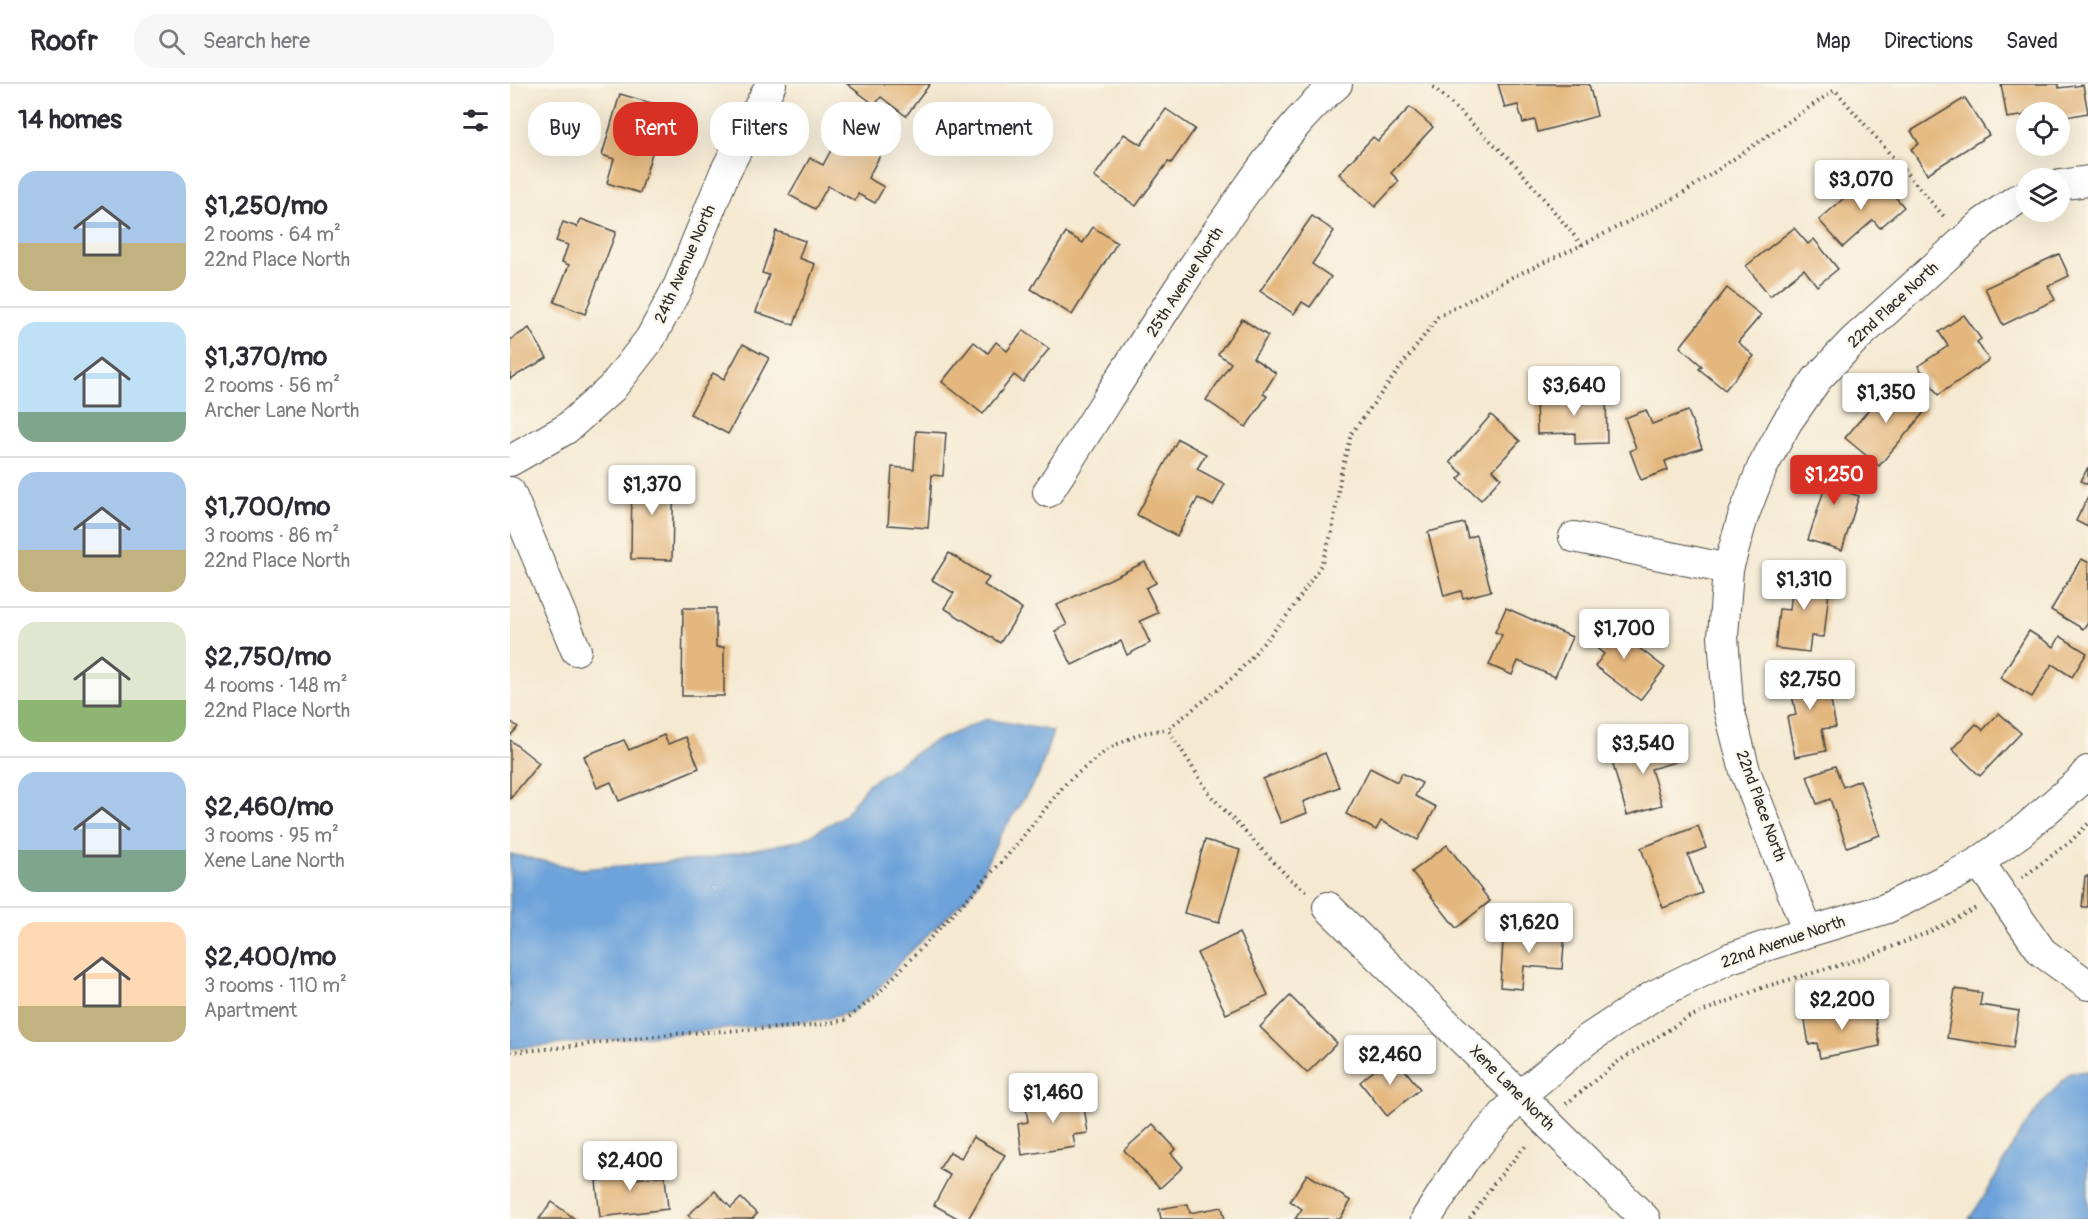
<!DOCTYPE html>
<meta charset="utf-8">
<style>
:root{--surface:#fff;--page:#f7f7f7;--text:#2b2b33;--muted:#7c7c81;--line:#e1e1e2;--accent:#d93025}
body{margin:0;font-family:Pangolin,sans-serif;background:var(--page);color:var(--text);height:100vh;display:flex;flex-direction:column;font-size:22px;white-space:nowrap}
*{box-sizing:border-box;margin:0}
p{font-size:20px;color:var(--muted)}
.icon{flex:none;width:33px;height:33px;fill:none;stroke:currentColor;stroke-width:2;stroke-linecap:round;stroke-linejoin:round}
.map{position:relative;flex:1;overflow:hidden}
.details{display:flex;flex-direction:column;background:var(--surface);width:510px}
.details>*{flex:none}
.hud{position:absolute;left:18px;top:18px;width:570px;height:54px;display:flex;gap:12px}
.fabs{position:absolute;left:1506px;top:18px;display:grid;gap:12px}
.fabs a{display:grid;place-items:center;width:54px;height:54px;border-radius:50%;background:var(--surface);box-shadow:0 6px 24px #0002;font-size:30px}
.price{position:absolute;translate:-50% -51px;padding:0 14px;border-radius:6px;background:#fff;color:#222;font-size:20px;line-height:39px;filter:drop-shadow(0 2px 3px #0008)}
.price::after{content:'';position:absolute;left:50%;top:36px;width:18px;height:14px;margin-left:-9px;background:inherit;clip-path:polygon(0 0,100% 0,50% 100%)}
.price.active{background:var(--accent);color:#fff}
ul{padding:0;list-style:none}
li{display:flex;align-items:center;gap:18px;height:150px;padding:0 18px}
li+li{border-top:2px solid var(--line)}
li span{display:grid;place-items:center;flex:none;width:168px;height:120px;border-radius:18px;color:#555}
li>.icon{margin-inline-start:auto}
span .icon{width:72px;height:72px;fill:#fffc;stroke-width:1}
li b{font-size:26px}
h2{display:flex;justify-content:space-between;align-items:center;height:72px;padding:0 18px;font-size:26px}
.tag{padding:0 21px;border-radius:24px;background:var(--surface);box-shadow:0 6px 24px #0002;font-size:21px;line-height:54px}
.tag.active{background:var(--accent);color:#fff}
header{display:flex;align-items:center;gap:36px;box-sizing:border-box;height:84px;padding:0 30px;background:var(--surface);border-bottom:2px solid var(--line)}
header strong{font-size:28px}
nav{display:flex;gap:33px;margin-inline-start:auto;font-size:21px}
.search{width:420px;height:54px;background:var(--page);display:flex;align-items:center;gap:15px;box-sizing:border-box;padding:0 21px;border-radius:24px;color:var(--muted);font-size:22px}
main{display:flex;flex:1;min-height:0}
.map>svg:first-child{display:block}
.water{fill:#6da3da;stroke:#4c6782;stroke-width:1.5}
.building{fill:#e4b77e}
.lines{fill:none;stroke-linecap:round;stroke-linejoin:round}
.minor-casing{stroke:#494844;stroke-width:32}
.path{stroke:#494844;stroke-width:4;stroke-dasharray:1.5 4.5;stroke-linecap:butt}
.minor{stroke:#fff;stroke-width:30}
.labels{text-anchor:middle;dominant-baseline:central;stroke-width:5;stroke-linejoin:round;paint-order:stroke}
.street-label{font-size:16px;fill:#2b2b2b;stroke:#fbf7ec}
</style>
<header>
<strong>Roofr</strong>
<div class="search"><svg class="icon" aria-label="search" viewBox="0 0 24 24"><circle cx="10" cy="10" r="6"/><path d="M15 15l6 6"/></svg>Search here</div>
<nav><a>Map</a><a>Directions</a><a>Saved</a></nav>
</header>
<main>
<section class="details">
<h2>14 homes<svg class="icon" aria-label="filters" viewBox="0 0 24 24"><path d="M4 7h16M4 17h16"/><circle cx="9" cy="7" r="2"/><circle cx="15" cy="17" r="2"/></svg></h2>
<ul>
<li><span style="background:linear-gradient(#a9c7e8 60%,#c2b280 0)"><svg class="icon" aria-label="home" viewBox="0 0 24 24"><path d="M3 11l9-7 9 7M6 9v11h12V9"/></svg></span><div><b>$1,250/mo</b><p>2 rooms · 64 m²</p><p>22nd Place North</p></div></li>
<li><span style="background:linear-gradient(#bfe0f5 75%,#7fa58c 0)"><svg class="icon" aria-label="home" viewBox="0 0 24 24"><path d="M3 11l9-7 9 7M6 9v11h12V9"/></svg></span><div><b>$1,370/mo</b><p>2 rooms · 56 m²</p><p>Archer Lane North</p></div></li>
<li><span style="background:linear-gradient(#a9c7e8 65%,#c2b280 0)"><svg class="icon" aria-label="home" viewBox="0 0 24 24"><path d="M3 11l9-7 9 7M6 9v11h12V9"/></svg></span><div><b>$1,700/mo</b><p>3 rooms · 86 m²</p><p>22nd Place North</p></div></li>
<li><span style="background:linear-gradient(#dfe7d0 65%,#8fb573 0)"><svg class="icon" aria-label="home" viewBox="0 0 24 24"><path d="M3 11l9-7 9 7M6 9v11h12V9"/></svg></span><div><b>$2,750/mo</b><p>4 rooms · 148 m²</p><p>22nd Place North</p></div></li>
<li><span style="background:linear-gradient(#a9c7e8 65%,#7fa58c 0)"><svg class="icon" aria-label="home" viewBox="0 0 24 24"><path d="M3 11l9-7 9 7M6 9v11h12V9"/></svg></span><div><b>$2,460/mo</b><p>3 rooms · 95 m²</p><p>Xene Lane North</p></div></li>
<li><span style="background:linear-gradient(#ffd9b3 70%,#c2b280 0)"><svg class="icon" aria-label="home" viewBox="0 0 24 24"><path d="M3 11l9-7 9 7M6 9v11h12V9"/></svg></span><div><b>$2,400/mo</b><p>3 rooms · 110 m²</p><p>Apartment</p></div></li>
</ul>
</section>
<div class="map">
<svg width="1578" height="1135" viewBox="0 0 1578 1135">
<rect width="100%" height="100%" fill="#fbf7ec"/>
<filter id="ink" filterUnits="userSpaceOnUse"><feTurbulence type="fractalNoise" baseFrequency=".0167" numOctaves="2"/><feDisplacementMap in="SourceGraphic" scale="12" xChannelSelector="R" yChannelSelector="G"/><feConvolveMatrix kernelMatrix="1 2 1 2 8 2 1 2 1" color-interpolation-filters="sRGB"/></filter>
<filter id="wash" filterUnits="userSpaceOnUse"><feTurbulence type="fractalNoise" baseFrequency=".008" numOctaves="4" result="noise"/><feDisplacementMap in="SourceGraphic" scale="24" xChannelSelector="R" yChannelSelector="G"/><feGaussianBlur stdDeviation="1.35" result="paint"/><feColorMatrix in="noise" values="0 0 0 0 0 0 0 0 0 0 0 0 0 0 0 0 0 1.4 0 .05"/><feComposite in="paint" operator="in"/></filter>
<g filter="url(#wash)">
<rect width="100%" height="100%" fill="#f5e9d1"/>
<g class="water">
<path d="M476 635 543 647 529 691 491 750 463 807 396 872 367 906 342 928 310 936 0 965V770L70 785 190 776 292 756 334 732 358 700 419 660Z"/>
<path d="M1578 987V1135H1459L1479 1105 1507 1054 1532 1019 1560 989Z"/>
</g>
<g id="blocks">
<g class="building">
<path d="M337 0H420L396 32 371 13 365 21Z"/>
<path d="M988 0H1079L1087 32 1028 48 1025 36 1013 39 1008 21 995 24Z"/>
<path d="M1491 0H1548L1549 4 1573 1 1578 29 1551 34 1549 25 1516 28V31L1497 34Z"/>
<path d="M110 10 148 21 142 41 150 43 130 109 97 99 104 75 92 71Z"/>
<path d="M1455 14 1479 51 1417 90 1401 65 1409 60 1401 47Z"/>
<path d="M900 23 923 43 881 89 889 97 865 123 829 90 863 53 868 57Z"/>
<path d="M656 25 685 45 661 79 658 78 626 122 584 93 614 50 631 61Z"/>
<path d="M333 44 373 66 358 94 374 103 365 119 348 110 345 117 318 102 305 125 279 111 300 74 313 81Z"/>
<path d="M1358 93 1368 105 1374 100 1394 123 1370 144 1363 136 1333 163 1309 136Z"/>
<path d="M802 132 824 147 802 180 821 193 800 223 792 218 784 230 750 207Z"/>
<path d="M71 135 106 148 75 230 44 218 59 181 52 178 58 161 46 157 53 138 67 143Z"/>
<path d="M583 143 607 159 562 231 521 205 556 149 573 159Z"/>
<path d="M1284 144 1298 160 1304 155 1328 185 1307 202 1294 185 1260 212 1236 182Z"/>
<path d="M266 147 295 157 289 174 305 180 284 241 246 228 259 191 252 189Z"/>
<path d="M1549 170 1559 192 1538 202 1545 216 1493 241 1475 204Z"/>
<path d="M1217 204 1251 231 1228 258 1244 272 1215 306 1189 285 1192 282 1170 263Z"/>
<path d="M1454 231 1471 255 1467 258 1479 276 1428 311 1408 282 1438 262 1429 248Z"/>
<path d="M732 235 758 252 743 274 766 289 753 310 757 312 736 343 696 316 721 279 708 270Z"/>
<path d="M19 244 37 274 0 295V256Z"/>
<path d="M514 246 539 265 513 298 504 291 473 330 432 298 464 258 478 269 486 258 497 267Z"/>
<path d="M233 260 259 274 218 350 180 330 203 289 214 295Z"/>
<path d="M1382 298 1416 326 1369 382 1335 354Z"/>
<path d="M1096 310 1097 359 1065 360V349L1027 350 1026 313Z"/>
<path d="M1136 326 1142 340 1178 327 1192 364 1155 377 1158 386 1131 396 1120 367 1126 364 1115 334Z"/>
<path d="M981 331 1010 357 983 386 991 394 971 416 948 395 953 390 940 378Z"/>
<path d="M406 347 436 349 433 392 422 391 418 444 378 441 382 383 404 385Z"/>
<path d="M668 355 696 370 687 385 715 400 703 422 688 414 667 452 627 431Z"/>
<path d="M1314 375 1344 385 1336 408 1349 412 1332 466 1298 456 1315 403 1306 400Z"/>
<path d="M1578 383V401L1571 397Z"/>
<path d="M122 388 164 389 162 476 121 475Z"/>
<path d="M1578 412V443L1566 437Z"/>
<path d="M954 439 958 454 966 451 981 507 953 514 951 507 934 512 918 448Z"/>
<path d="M439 469 479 494 474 501 512 525 490 559 434 524 444 509 422 496Z"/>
<path d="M1571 475 1578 478V538L1573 545 1541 526Z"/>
<path d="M635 478 646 499 636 504 648 529 630 537 640 559 617 571 611 557 562 581 545 547 557 541 547 521Z"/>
<path d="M1284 485 1321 489 1314 553 1301 552 1299 568 1265 564 1269 525 1280 526Z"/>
<path d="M173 524H206V563H214V612H172Z"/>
<path d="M996 524 1062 553 1045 593 1008 577 1002 591 979 581 992 551 985 548Z"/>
<path d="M1090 534 1155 584 1130 616 1085 582 1094 570 1074 554Z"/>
<path d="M1519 547 1544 563 1550 552 1577 569 1562 593 1542 580 1522 613 1490 594Z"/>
<path d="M1314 581 1326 643 1312 645 1316 667 1285 673 1277 633 1286 631 1278 589Z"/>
<path d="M1489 629 1511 649 1470 692 1442 665 1466 640 1473 646Z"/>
<path d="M0 637 8 643 0 652Z"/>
<path d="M154 651 158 660 176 653 189 684 109 717 101 698 87 704 74 672 114 656 119 666Z"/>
<path d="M1157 651 1165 678 1141 685 1152 721 1117 731 1102 677 1131 669 1129 659Z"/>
<path d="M0 656 29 679 0 715Z"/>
<path d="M815 669 829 703 793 718 797 729 771 739 753 695Z"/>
<path d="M1325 682 1333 703 1350 696 1370 751 1337 763 1320 715 1307 720 1297 692Z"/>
<path d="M860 684 887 698 892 689 912 699 905 712 926 723 908 756 871 737 866 746 836 730Z"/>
<path d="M1188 742 1196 764 1178 771 1192 809 1153 824 1131 764Z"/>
<path d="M695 756 730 766 709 838 674 829Z"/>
<path d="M937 761 980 817 946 844 902 788Z"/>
<path d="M1575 792H1578V823H1572Z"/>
<path d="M994 844 1055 848 1052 885 1014 882 1012 905 990 903Z"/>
<path d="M729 849 758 911 716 930 687 869Z"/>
<path d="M1445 905 1472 909 1470 921 1509 927 1503 964 1437 954Z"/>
<path d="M780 912 827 959 797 989 750 943Z"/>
<path d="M1363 923 1370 962 1310 974 1307 959 1299 961 1294 930 1321 925 1322 931Z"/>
<path d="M883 971 910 1005 877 1032 850 998Z"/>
<path d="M557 1003 559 1017 573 1016 578 1049 563 1051 565 1063 512 1071 508 1040 518 1038 516 1024 539 1021 536 1005Z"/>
<path d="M643 1040 666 1065 661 1069 673 1083 650 1104 614 1066Z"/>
<path d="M463 1053 495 1071 458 1135H449L424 1121 440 1091 429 1085 440 1068 451 1074Z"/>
<path d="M122 1078 124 1095 155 1092 158 1125 90 1133 86 1097 101 1095 99 1080Z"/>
<path d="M797 1090 841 1117 830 1135H785L792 1125 780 1117Z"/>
<path d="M205 1107 221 1124 231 1114 247 1130 242 1135H182L178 1131Z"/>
<path d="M42 1118 65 1135H29Z"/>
<path d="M678 1120 680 1129 712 1123 715 1135H651L649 1125Z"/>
</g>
</g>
</g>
<g filter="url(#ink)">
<use href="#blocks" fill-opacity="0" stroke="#494844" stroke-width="1.5"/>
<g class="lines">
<g class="minor-casing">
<g id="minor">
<path d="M1550 101 1578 97"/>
<path d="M0 377 56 345 102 304 140 255 169 201 215 88 261 0"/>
<path d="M0 408 66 566"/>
<path d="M538 408C601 311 661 212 728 118 758 76 786 33 827 0"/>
<path d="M1064 453 1218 485"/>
<path d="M1469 778 1532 868 1578 901"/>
<path d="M818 823 1135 1135"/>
<path d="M1298 848 1235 687 1218 621 1213 552 1218 485 1233 433 1252 384 1277 338 1307 295 1343 257 1473 139 1506 116 1516 112"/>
<path d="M916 1135 954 1076 1010 1012 1075 957 1143 912 1220 874 1298 848 1375 825 1445 791 1469 778 1511 748 1569 698 1578 687"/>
</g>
</g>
<g class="path">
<path d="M1072 161 1172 110 1325 6 1436 135"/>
<path d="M1512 794 1561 757 1578 740"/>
<path d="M796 807 780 795 701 712 658 645 726 591 780 528 811 481 822 448 831 389 841 350 928 233 1000 194 1072 161 1003 78 920 0"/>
<path d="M0 968 37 965 162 950 302 942 335 936 365 913 497 772 557 698 599 664 632 649 658 645"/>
<path d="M1056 1020 1109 977 1179 933 1254 903 1354 874 1419 848 1468 823"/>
<path d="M960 1135 984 1099 1018 1059"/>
</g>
<use href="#minor" class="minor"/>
</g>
</g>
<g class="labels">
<g class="street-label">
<text transform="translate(175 180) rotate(-66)">24th Avenue North</text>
<text transform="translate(675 198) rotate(-57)">25th Avenue North</text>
<text transform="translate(1383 221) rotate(-43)">22nd Place North</text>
<text transform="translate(1251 722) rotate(70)">22nd Place North</text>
<text transform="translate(1273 858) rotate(-19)">22nd Avenue North</text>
<text transform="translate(1002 1004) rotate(45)">Xene Lane North</text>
</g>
</g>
</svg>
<div class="fabs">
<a><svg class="icon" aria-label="locate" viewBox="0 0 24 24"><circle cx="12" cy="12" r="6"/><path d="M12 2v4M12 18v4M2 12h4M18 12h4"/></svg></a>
<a><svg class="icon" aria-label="layers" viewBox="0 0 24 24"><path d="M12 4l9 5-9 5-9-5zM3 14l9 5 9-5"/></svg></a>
</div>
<b class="price" style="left:1351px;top:127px">$3,070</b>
<b class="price" style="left:1064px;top:333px">$3,640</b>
<b class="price" style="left:1376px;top:340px">$1,350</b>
<b class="price active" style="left:1324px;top:422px">$1,250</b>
<b class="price" style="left:142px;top:432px">$1,370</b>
<b class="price" style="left:1294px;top:527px">$1,310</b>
<b class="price" style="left:1114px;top:576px">$1,700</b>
<b class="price" style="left:1300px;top:627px">$2,750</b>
<b class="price" style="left:1133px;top:691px">$3,540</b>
<b class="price" style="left:1019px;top:870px">$1,620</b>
<b class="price" style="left:1332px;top:947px">$2,200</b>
<b class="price" style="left:880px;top:1002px">$2,460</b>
<b class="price" style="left:543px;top:1040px">$1,460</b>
<b class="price" style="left:120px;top:1108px">$2,400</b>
<div class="hud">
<a class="tag">Buy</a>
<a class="tag active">Rent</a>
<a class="tag">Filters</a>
<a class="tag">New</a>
<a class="tag">Apartment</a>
</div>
</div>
</main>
